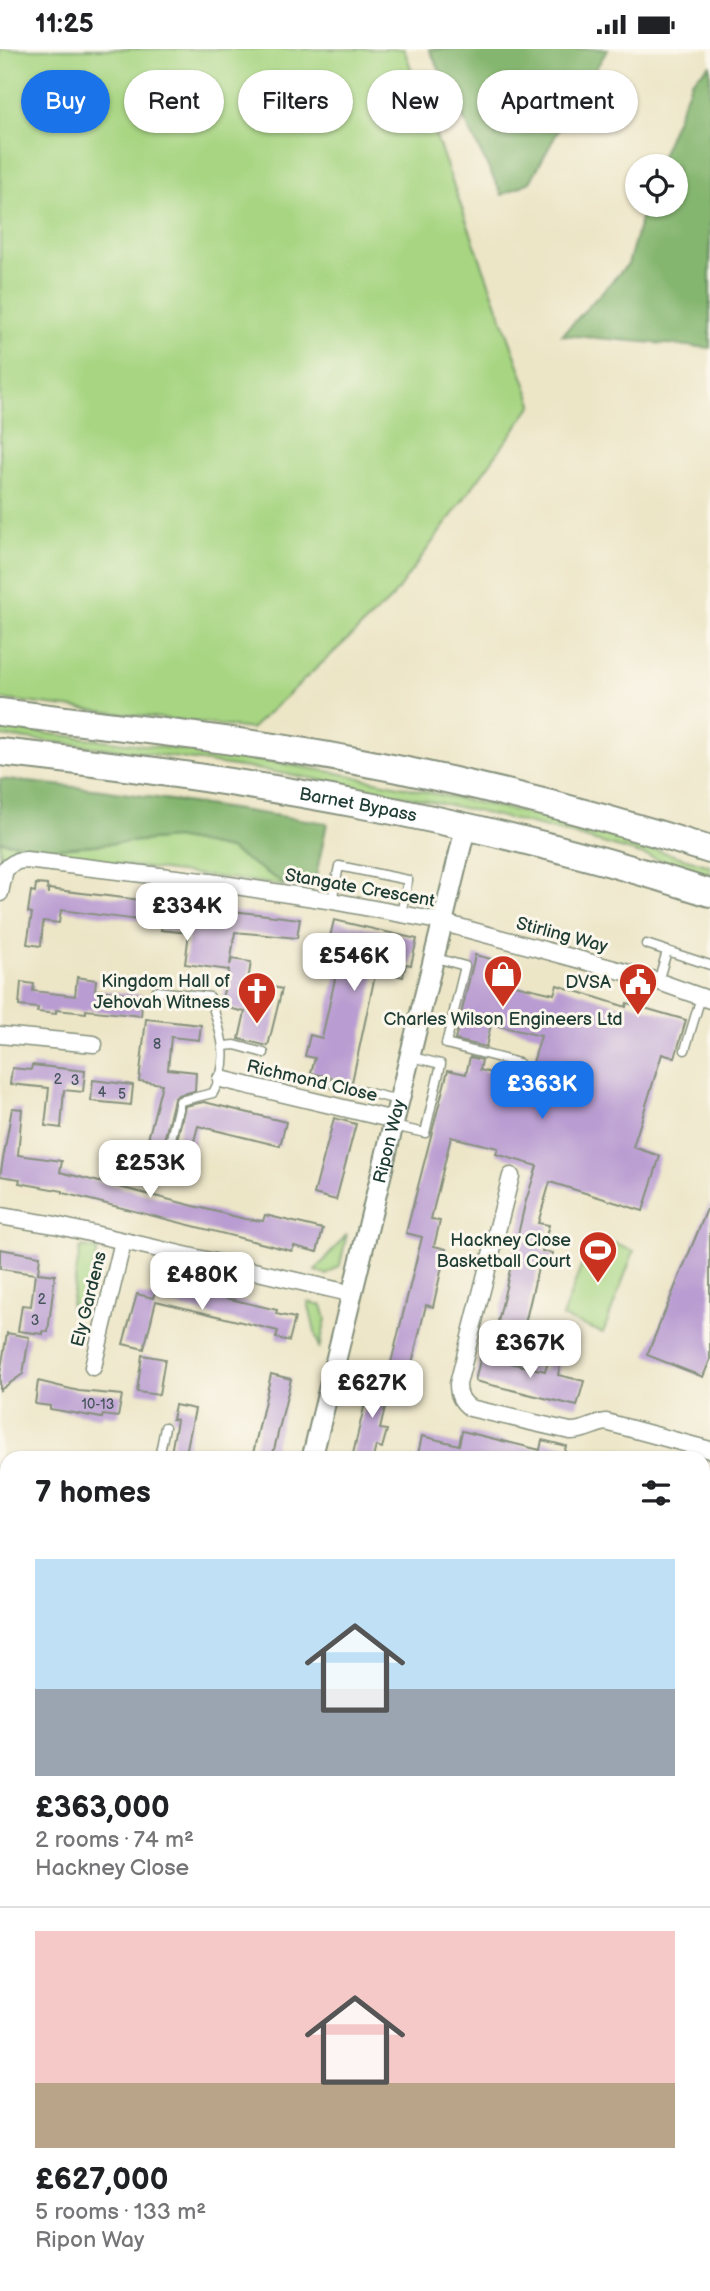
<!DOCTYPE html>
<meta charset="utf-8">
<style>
:root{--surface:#fff;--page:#f6f6f6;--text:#202124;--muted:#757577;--line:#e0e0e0;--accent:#1a73e8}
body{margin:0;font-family:"Balsamiq Sans",sans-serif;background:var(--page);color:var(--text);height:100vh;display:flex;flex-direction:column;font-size:26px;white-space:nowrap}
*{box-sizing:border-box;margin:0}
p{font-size:23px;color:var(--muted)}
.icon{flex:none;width:38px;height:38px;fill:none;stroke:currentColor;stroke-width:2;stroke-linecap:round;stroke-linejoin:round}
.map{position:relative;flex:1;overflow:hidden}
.details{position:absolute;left:0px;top:1402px;width:710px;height:842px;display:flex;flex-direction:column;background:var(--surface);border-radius:21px 21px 0 0;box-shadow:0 2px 5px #0004}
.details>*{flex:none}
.hud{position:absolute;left:21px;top:21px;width:668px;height:63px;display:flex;gap:14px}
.buttons{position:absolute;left:625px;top:105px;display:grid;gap:14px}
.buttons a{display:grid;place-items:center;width:63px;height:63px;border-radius:50%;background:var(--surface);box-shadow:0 2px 5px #0004;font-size:35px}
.price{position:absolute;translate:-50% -60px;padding:0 16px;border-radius:14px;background:#fff;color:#222;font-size:23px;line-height:46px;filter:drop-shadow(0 2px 4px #0008)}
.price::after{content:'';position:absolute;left:50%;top:42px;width:21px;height:16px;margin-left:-10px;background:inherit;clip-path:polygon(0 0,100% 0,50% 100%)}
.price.active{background:var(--accent);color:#fff}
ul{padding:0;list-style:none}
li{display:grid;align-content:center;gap:14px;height:371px;padding:0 35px}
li+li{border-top:2px solid var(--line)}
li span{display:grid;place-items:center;height:217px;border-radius:0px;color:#555}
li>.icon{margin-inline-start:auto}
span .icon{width:126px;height:126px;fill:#fffc;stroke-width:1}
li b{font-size:30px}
h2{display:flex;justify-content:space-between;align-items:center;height:84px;padding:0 35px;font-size:30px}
.tag{padding:0 24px;border-radius:32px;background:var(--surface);box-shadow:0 2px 5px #0004;font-size:24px;line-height:63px}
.tag.active{background:var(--accent);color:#fff}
.status{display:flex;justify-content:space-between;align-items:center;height:49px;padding:0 35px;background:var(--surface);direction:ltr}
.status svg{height:19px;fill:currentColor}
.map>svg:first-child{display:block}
.green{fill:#a7d582;stroke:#63895b;stroke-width:2}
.forest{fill:#85b670;stroke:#527a52;stroke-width:2}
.building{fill:#b99cd1}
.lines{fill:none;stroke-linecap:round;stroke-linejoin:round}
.service-casing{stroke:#86917d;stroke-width:11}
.minor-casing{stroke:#86917d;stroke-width:19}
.tertiary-casing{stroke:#86917d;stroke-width:23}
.trunk-casing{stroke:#86917d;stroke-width:30}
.service{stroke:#fff;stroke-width:8}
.minor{stroke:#fff;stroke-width:16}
.tertiary{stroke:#fff;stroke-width:19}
.trunk{stroke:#fff;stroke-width:26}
.labels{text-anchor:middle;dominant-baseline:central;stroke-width:6;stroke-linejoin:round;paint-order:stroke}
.number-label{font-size:14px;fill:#46555b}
.street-label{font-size:18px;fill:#1f3d34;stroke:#fbf7ec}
.poi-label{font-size:18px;fill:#1f3d34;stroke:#fbf7ec;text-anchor:end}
</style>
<div class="status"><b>11:25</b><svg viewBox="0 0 49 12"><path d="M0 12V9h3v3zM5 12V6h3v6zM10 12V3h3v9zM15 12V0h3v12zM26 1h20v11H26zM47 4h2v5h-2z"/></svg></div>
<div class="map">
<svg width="710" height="2242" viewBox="0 0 710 2242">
<rect width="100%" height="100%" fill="#fbf7ec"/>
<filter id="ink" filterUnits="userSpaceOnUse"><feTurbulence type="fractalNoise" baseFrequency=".0143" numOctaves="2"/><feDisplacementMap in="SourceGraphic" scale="14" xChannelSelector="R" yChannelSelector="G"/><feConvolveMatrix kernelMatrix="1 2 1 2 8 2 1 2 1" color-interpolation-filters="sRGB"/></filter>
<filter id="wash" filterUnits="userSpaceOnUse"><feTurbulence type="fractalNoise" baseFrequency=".00686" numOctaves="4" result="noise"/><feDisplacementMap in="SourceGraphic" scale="28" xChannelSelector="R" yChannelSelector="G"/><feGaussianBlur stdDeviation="1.57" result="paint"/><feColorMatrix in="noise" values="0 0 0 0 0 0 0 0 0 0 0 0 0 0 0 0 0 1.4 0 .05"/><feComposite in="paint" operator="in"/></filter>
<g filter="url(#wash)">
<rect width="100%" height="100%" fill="#ece5c6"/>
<g class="green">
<path d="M0 0H404L533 355 391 550 251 680 0 650Z"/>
<path d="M0 679 236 707 338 724 521 763 610 787 710 817V827C480 750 240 713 0 687Z"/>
<path d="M175 789 229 800 288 837 29 804H16L0 815V792L48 800Z"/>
<path d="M347 1185 340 1216 327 1226 315 1222Z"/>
<path d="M593 1186 634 1202 603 1284 562 1268Z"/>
<path d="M84 1198 98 1201 84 1257 77 1262 70 1261 80 1200Z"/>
<path d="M308 1253 322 1256 326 1270 319 1300Z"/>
<path d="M0 1737 7 1740V2229L2 2242H0Z"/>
<path d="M380 2236 383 2242H211L210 2237Z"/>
</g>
<g class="forest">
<path d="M429 0H608L564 71 530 133 502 146Z"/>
<path d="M710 16V299L562 286 628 215 645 156H676V117H657L692 32Z"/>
<path d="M0 730 102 741 327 774 315 832 288 837 229 800 175 789 48 800 0 792Z"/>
</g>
<g id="blocks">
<g class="building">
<path d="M36 835 47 836 48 845V840L300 870 297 889 235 883 230 916 232 910 251 913 248 932 282 940 268 997 239 990 245 963 220 957 229 921 185 915 189 884 161 881 162 874 61 861 59 874 43 872 41 897 27 895 32 864 28 863 31 842 35 843Z"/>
<path d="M334 871 417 890 411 916 406 915 403 928 376 922 352 1033 311 1024 315 1009 305 1007 310 986 322 989 339 912 325 909Z"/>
<path d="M475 906 507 914 502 933 554 945 557 936 626 958 627 954 686 971 675 1009 662 1005 633 1098 660 1107 643 1162 550 1133 538 1174 549 1176 542 1202 553 1204 549 1217 539 1215 524 1279 498 1273 525 1155 537 1117 496 1105 498 1099 451 1088 431 1170 440 1172 434 1197 446 1200 433 1258 426 1256 408 1331 388 1326 422 1188 406 1184 448 1021 466 1025 470 1008 482 1011 480 1021 527 1033 541 987 491 975 486 998 455 991Z"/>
<path d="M77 928 96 931 95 941 143 946 141 967 86 961V964L56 961V965L37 963 38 959 19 957 21 933 34 935 33 942 75 947Z"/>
<path d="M146 970 201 976 199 991 171 988 168 1020 196 1023 195 1042 178 1046 174 1050 162 1100 163 1106 169 1108 174 1104 185 1057 204 1053 286 1073 280 1097 198 1077 188 1115 144 1106 162 1035 139 1032Z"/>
<path d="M32 1016 85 1022 83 1043 64 1041 61 1079 45 1077 49 1039 10 1035 12 1019 31 1021Z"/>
<path d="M93 1031 133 1036 131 1056 91 1052Z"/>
<path d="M12 1059 22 1060 18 1106 62 1112 60 1123 245 1170 263 1172 265 1166 323 1180 317 1203 294 1197 292 1202 63 1144V1142L19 1134 20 1130 0 1127Z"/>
<path d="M334 1069 356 1075 336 1151 314 1145Z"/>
<path d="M710 1153V1311L703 1328 647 1306Z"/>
<path d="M0 1200 40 1207 38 1224 55 1226 48 1283 43 1282V1285L18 1282 22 1256 31 1257 35 1225 0 1220Z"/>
<path d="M158 1233 277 1261 276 1265 295 1269 289 1292 276 1289 278 1282 156 1252 144 1300 123 1295 137 1245 153 1249Z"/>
<path d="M7 1284 29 1288 23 1325 0 1341V1325Z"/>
<path d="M142 1306 165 1310 159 1346 137 1343Z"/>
<path d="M481 1307 545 1322 548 1313 560 1316 558 1326 584 1332 577 1357 475 1332Z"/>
<path d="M271 1325 291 1330 287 1347 272 1409H252Z"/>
<path d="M371 1329 391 1334 380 1380 387 1381 382 1399 376 1397 373 1409H352Z"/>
<path d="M38 1332 79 1342 122 1346 118 1368 103 1366 102 1369 50 1360V1357L35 1355Z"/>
<path d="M175 1356 195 1360 185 1409H170L177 1371 172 1370Z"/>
<path d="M462 1382 540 1401 542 1391 566 1397 563 1409H417L422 1387 459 1396Z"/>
</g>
</g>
</g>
<g filter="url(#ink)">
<use href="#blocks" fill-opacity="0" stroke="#86917d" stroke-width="2"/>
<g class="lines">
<g class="service-casing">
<g id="service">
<path d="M332 852 339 817 408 831 401 865"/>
<path d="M646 895 710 916"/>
<path d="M436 909 465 917 446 995 519 1014"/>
<path d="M658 933 667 902"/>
<path d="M156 942 210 948C220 984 233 1009 213 1044L180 1052 168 1102"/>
<path d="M224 997 235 996 264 1004"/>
<path d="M685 1001 701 948"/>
<path d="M333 1035 398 1051"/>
<path d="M393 1077 425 1084 441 1015 412 1008"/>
<path d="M159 1409 165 1378"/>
<path d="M27 2237 43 2242"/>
<path d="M409 2242 417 2236"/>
</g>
</g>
<g class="minor-casing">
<g id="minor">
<path d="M0 844 5 820 17 812 26 811 210 833 327 851 433 871 651 930 710 951"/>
<path d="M0 986 94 995"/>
<path d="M221 1030 394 1071"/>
<path d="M511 1127 458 1335C458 1346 461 1352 470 1359L570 1382C583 1383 593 1375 606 1373L710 1401"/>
<path d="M0 1167 55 1176 353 1245"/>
<path d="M93 1318 123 1192"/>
<path d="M704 1480 710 1451"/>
<path d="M0 1487 7 1488"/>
<path d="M0 1596 7 1588"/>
<path d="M704 1622 710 1618"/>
<path d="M0 1645 7 1647"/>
<path d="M704 1689 710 1700"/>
<path d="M0 1701 4 1688"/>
<path d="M0 1727 7 1729"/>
<path d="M704 1954 710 1966"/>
<path d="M704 2148 710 2144"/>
<path d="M203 2236 204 2242"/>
<path d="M388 2236 392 2242"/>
</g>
</g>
<g class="tertiary-casing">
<g id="tertiary">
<path id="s1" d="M312 1409 466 777"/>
<path d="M25 2242 28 2236"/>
</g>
</g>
<g class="trunk-casing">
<g id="trunk">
<path d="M0 663C119 678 239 690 356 712 476 734 594 764 710 801"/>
<path id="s2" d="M0 703C240 729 479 769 710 844"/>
</g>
</g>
<use href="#service" class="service"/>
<use href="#minor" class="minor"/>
<use href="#tertiary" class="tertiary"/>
<use href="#trunk" class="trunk"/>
</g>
</g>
<defs>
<g id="shop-pin" transform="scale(2.0125)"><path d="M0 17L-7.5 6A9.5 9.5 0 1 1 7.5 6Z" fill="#c8321e" stroke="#fbf7ec"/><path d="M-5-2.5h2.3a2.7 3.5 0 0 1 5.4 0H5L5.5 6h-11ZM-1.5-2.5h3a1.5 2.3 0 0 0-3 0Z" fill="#fff"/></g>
<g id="civic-pin" transform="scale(2.0125)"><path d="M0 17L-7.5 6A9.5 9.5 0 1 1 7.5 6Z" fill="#c8321e" stroke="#fbf7ec"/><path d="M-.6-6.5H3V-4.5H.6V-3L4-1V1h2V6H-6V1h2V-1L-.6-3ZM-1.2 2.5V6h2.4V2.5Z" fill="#fff"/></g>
<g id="church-pin" transform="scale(2.0125)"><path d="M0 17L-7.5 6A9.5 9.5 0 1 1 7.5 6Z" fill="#c8321e" stroke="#fbf7ec"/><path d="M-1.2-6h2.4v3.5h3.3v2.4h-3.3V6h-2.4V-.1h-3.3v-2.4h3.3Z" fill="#fff"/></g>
<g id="stadium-pin" transform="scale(2.0125)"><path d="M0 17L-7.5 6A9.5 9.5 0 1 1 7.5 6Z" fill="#c8321e" stroke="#fbf7ec"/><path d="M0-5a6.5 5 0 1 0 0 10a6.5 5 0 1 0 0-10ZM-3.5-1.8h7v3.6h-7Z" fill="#fff"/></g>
</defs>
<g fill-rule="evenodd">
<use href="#shop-pin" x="503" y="925"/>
<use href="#civic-pin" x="638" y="933"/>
<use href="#church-pin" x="257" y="942"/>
<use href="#stadium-pin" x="598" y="1201"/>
</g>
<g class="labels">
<g class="number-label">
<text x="157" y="995">8</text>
<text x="58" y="1030">2</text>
<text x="75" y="1031">3</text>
<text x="102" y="1043">4</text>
<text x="122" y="1045">5</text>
<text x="42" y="1250">2</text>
<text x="35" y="1271">3</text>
<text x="98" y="1355">10-13</text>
</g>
<g class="street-label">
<text stroke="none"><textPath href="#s2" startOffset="362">Barnet Bypass</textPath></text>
<text transform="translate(360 839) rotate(10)">Stangate Crescent</text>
<text transform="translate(562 886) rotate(15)">Stirling Way</text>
<text transform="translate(312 1032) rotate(13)">Richmond Close</text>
<text stroke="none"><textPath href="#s1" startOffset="326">Ripon Way</textPath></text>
<text transform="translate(89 1250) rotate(-76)">Ely Gardens</text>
</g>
<g class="poi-label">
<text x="230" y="932">Kingdom Hall of<tspan x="230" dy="21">Jehovah Witness</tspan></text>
<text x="611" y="933">DVSA</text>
<text x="503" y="970" text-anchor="middle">Charles Wilson Engineers Ltd</text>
<text x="571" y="1191">Hackney Close<tspan x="571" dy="21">Basketball Court</tspan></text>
</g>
</g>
</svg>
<div class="buttons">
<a><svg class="icon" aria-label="locate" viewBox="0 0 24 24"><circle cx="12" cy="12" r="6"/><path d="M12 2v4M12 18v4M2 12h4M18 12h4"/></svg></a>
</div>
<b class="price" style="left:187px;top:894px">£334K</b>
<b class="price" style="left:354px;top:944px">£546K</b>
<b class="price active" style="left:542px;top:1072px">£363K</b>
<b class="price" style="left:150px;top:1151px">£253K</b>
<b class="price" style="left:202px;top:1263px">£480K</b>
<b class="price" style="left:530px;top:1331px">£367K</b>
<b class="price" style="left:372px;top:1371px">£627K</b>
<div class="hud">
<a class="tag active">Buy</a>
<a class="tag">Rent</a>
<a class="tag">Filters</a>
<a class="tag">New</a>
<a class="tag">Apartment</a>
</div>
<section class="details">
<h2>7 homes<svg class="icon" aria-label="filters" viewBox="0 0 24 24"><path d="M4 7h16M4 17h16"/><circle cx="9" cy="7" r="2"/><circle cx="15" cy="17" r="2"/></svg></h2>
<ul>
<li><span style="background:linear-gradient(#bfe0f5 60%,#9aa5b1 0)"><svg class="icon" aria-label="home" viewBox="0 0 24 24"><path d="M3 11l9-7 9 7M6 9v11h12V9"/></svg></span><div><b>£363,000</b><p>2 rooms · 74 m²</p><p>Hackney Close</p></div></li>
<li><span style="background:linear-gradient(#f6c9c9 70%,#b9a48a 0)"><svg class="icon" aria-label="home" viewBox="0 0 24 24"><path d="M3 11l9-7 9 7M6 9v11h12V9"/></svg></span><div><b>£627,000</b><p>5 rooms · 133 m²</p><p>Ripon Way</p></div></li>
</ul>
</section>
</div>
